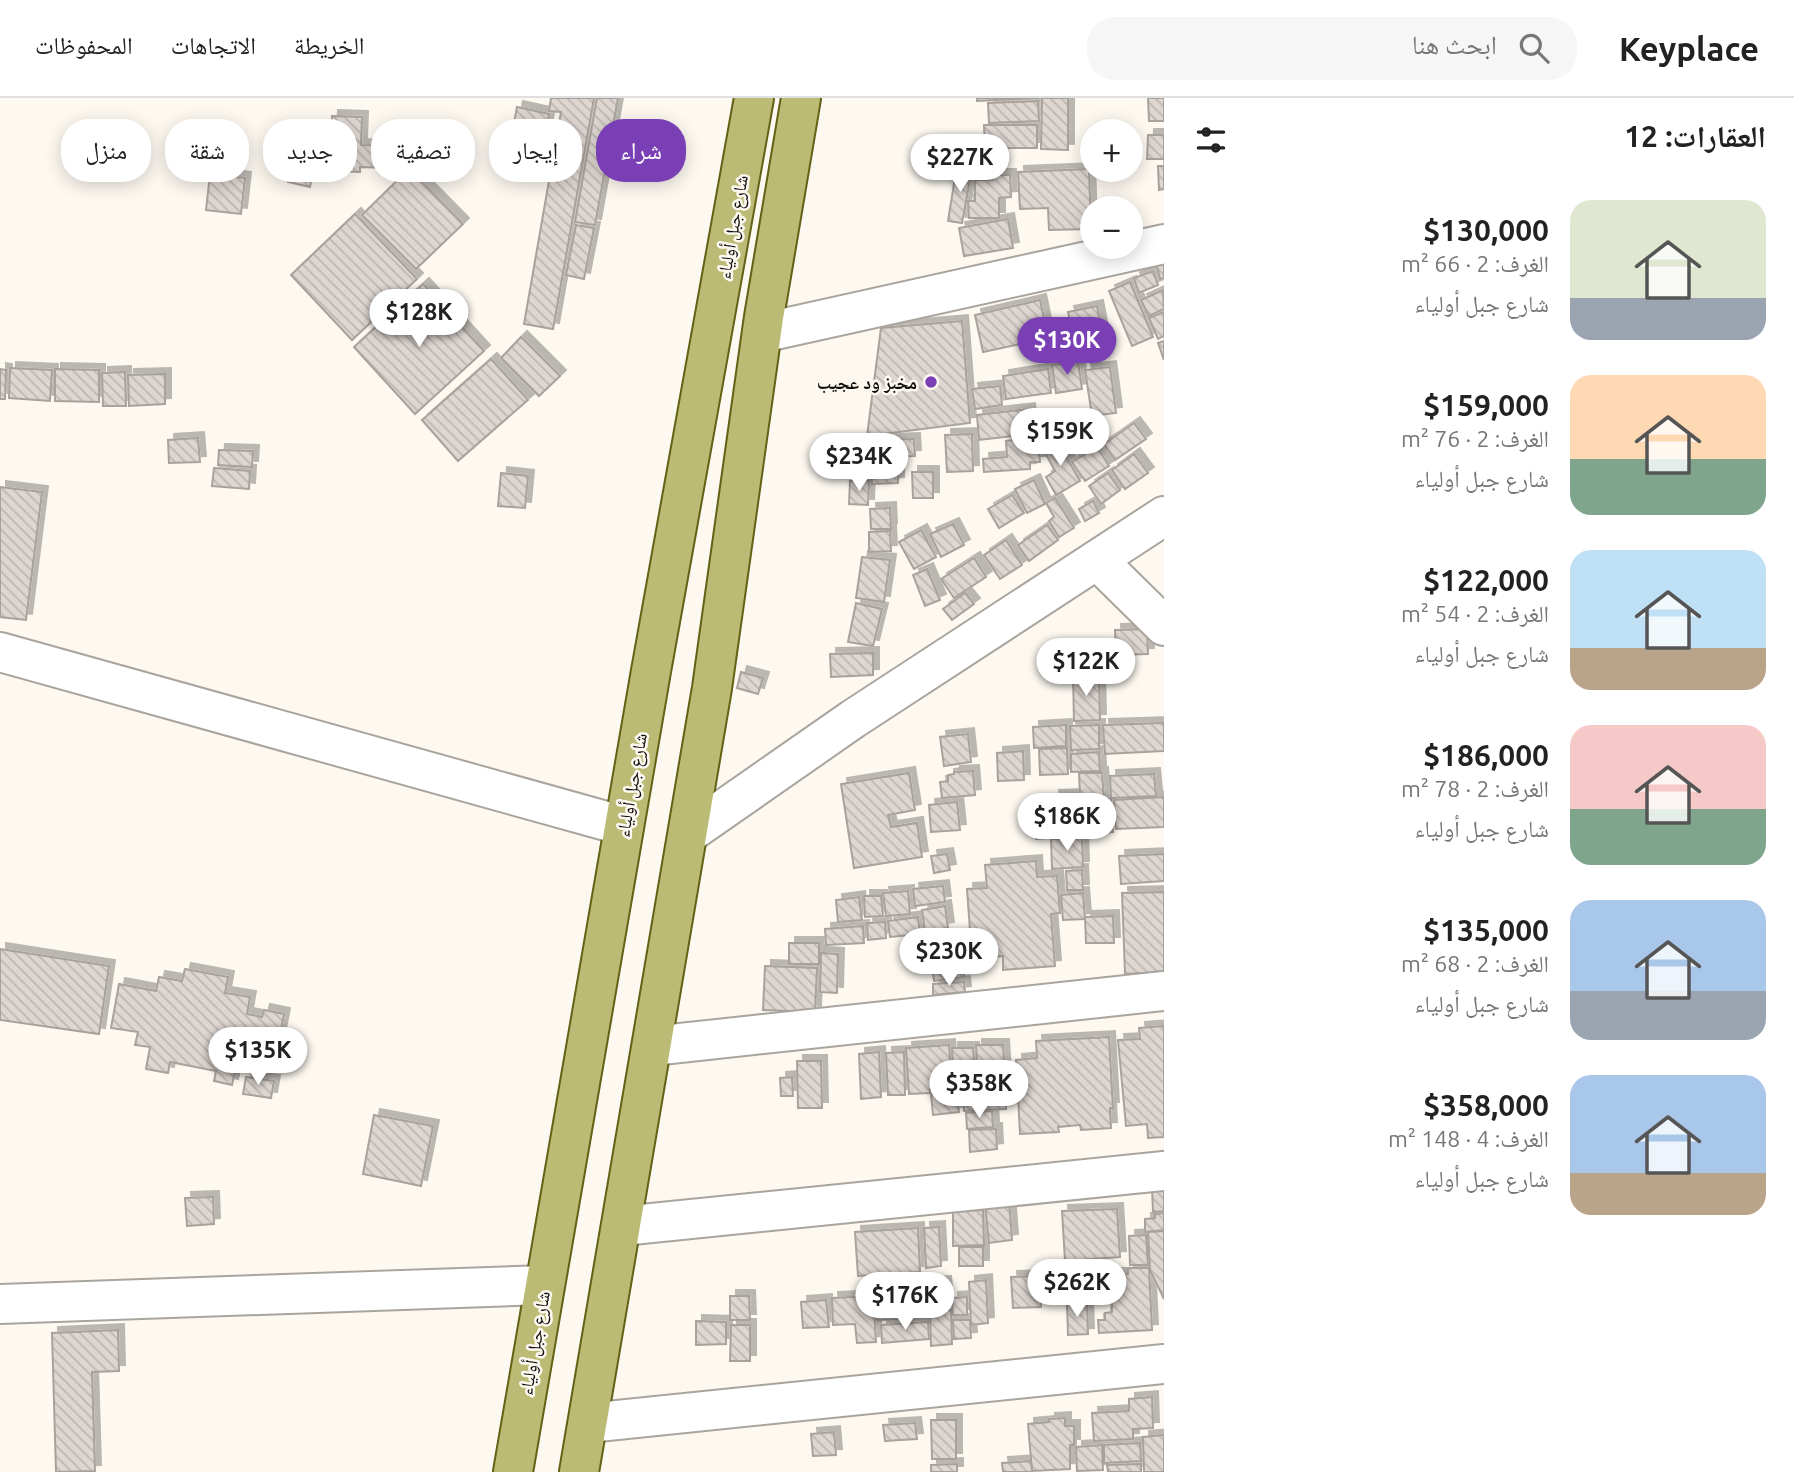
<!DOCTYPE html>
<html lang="ar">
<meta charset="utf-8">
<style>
:root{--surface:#fff;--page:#f6f6f6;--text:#222;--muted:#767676;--line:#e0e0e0;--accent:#7a3fb5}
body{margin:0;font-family:Ubuntu,"Noto Naskh Arabic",sans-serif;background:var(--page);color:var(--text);direction:rtl;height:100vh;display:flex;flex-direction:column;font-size:26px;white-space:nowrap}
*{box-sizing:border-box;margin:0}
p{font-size:23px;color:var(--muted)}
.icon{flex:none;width:38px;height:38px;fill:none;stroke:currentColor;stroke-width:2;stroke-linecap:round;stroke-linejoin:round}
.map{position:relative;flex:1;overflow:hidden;direction:ltr}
.panel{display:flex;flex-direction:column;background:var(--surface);width:630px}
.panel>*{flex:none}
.guide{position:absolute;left:21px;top:21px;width:665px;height:63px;direction:rtl;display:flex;gap:14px}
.tools{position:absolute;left:1080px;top:21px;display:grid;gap:14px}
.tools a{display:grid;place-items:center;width:63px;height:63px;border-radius:50%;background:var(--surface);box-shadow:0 4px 18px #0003;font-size:35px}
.price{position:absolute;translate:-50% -60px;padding:0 16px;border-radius:24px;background:#fff;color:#222;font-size:23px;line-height:46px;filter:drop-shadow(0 2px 4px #0008)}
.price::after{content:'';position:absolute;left:50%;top:42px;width:21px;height:16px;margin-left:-10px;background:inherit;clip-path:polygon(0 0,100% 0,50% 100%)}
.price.selected{background:var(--accent);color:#fff}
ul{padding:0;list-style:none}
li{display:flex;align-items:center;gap:21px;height:175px;padding:0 28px}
li span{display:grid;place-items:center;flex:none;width:196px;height:140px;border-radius:21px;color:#555}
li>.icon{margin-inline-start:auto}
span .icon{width:84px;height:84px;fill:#fffc;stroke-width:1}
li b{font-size:30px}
h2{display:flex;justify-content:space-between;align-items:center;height:84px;padding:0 28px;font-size:30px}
.pill{padding:0 24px;border-radius:28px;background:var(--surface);box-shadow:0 4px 18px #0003;font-size:24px;line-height:63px}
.pill.selected{background:var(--accent);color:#fff}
header{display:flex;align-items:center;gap:42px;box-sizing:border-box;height:98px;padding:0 35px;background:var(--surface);border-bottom:2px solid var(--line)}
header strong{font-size:33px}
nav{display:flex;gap:38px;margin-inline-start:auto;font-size:24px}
.search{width:490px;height:63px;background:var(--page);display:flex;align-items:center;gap:18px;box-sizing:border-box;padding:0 24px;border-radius:28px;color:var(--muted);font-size:26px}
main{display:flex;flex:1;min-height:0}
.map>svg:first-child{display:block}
.building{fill:url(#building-back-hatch);stroke:#a9a19c;stroke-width:2;filter:url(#shadow)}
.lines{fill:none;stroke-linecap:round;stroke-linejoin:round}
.street-casing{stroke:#a9a59e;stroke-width:42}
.primary-casing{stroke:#626116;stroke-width:42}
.street{stroke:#fff;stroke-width:38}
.primary{stroke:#bbbb76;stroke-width:38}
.poi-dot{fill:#7a3fb5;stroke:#fdf9f1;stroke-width:2.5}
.labels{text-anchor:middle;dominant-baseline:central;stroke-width:5;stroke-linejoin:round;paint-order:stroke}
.street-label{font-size:18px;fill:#100e0c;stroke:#fdf9f1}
.poi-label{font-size:18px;font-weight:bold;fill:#100e0c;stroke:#fdf9f1;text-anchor:end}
</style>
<header>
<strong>Keyplace</strong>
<div class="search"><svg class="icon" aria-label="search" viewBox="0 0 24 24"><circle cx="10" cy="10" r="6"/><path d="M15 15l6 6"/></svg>ابحث هنا</div>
<nav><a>الخريطة</a><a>الاتجاهات</a><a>المحفوظات</a></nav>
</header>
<main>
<section class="panel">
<h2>العقارات: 12<svg class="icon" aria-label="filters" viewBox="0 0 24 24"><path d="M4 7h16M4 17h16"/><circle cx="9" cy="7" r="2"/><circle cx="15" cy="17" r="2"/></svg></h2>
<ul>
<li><span style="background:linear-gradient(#dfe7d0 70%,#9aa5b1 0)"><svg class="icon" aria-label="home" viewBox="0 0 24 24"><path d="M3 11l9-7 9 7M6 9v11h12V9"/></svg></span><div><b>$130,000</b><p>الغرف: 2 · 66 m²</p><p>شارع جبل أولياء</p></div></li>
<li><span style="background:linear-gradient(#ffd9b3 60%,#7fa58c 0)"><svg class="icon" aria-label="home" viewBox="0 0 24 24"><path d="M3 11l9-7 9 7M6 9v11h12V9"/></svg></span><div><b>$159,000</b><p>الغرف: 2 · 76 m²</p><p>شارع جبل أولياء</p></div></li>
<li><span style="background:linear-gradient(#bfe0f5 70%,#b9a48a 0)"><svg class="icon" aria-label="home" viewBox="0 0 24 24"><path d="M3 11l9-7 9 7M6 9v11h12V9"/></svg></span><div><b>$122,000</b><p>الغرف: 2 · 54 m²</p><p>شارع جبل أولياء</p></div></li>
<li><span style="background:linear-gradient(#f6c9c9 60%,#7fa58c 0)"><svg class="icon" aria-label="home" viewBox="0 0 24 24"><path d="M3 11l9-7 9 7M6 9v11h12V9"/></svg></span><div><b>$186,000</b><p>الغرف: 2 · 78 m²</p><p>شارع جبل أولياء</p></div></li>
<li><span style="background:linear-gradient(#a9c7e8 65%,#9aa5b1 0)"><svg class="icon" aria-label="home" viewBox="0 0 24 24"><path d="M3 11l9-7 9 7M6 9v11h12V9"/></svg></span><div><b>$135,000</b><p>الغرف: 2 · 68 m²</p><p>شارع جبل أولياء</p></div></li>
<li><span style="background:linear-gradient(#a9c7e8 70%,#b9a48a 0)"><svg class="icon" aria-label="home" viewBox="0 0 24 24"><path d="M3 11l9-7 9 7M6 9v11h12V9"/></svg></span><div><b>$358,000</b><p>الغرف: 4 · 148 m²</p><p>شارع جبل أولياء</p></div></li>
</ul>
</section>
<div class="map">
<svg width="1164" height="1374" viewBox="0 0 1164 1374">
<defs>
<pattern id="building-back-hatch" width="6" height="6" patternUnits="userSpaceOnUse" patternTransform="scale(1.75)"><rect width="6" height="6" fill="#ded6d1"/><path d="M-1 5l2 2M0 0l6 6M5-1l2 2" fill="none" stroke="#bdb6b2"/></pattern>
<filter id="shadow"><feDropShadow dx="6" dy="-6" stdDeviation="0" flood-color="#0004"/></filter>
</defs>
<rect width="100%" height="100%" fill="#fdf9f1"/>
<g class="building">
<path d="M551 0H594L553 231 524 226 561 14 549 13Z"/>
<path d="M597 0H618L595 127 575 124Z"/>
<path d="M977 0H1038L977 3Z"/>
<path d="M1042 0H1068V52L1041 51Z"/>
<path d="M1148 0H1164V23H1149Z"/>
<path d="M1038 3 1039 23 989 25 988 5Z"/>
<path d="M517 9 549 16 536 83 504 77Z"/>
<path d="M332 18 362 19 361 47 389 48 388 70 360 69V74L335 73 336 45 331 44Z"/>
<path d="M984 27H1037V50H985Z"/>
<path d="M297 35 324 41 319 62 293 56Z"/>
<path d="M1148 37H1164V61H1147Z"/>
<path d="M293 60 315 64 310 89 288 84Z"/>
<path d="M957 67 972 70 962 125 948 123Z"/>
<path d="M1158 68H1164V91L1159 92Z"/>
<path d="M409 71 463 126 416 171 362 117Z"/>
<path d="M1089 71 1091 131 1049 132 1048 110 1020 111 1018 74Z"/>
<path d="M210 76 245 80 241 116 206 112Z"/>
<path d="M992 77H1010L1011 99 999 100V120H969L968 103H975V82H992Z"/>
<path d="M355 116 417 181 352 242 291 177Z"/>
<path d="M1008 121 1013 150 964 158 959 130Z"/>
<path d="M576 127 594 130 584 181 566 177Z"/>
<path d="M1164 161V180L1160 181 1156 164Z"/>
<path d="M1153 173 1158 187 1139 195 1134 180Z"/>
<path d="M1130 184 1153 239 1132 248 1109 193Z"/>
<path d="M423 186 484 253 415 316 354 249Z"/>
<path d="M1163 192 1164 211 1149 218 1141 202Z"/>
<path d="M1040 202 1048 240 983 254 975 217Z"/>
<path d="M1097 208 1106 255 1078 261 1068 214Z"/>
<path d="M1164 214V238L1158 241 1149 220Z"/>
<path d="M962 223 970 325 867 338 881 230Z"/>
<path d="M521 239 560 278 539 298 501 260Z"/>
<path d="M1164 243V262L1158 245Z"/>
<path d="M491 261 528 302 458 363 422 322Z"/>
<path d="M1078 264 1082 291 1056 295 1052 267Z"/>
<path d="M1110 269 1116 315 1092 318 1085 272Z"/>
<path d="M10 270 52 272 50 303 9 300Z"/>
<path d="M0 271 6 272 5 301H0Z"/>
<path d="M55 271 99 272V304L55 303Z"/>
<path d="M1048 271 1051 295 1006 301 1003 278Z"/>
<path d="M125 274 126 308H103L102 275Z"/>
<path d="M165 276V306L129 308 128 277Z"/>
<path d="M1000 288 1002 307 975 311 972 291Z"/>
<path d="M1029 311 1032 336 979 342 977 317Z"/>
<path d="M1134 325 1146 341 1115 362 1104 346Z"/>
<path d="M1091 326 1097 342 1070 351 1064 335Z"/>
<path d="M972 336 973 373 947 374 945 337Z"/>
<path d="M1038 339 1040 364H1030V371L984 374 983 361 1007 359 1006 343Z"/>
<path d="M198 340 200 364 169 365 168 342Z"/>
<path d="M914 341 915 358 880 359 879 342Z"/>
<path d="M1056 341 1080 383 1056 397 1046 379 1055 373 1042 349Z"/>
<path d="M1097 349 1109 368 1085 383 1072 364Z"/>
<path d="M219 352 253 353 252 369 218 367Z"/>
<path d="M1134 356 1148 375 1125 391 1112 372Z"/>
<path d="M214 370 250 373 249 391 212 388Z"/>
<path d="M898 371V385L872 386V372Z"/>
<path d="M912 374H933V400H913Z"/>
<path d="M501 375 528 378 525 410 498 408Z"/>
<path d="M1108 375 1120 392 1101 406 1089 388Z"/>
<path d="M1034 382 1045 406 1027 415 1015 391Z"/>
<path d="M850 383H869L868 407 849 406Z"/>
<path d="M0 389 42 394 26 522 0 519Z"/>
<path d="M1012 397 1024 415 999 430 988 411Z"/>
<path d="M1055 400 1074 430 1059 439 1049 423 1054 419 1046 405Z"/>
<path d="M1093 403 1099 415 1085 423 1079 411Z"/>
<path d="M890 410 891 431H871L870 411Z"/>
<path d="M953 426 964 447 941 459 930 436Z"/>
<path d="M1047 427 1058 442 1029 463 1018 447Z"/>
<path d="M921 432 936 459 914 471 899 444Z"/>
<path d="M890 433 891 453 869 454V434Z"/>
<path d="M1006 442 1022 467 1000 481 984 457Z"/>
<path d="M862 459 890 462 884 504 856 500Z"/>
<path d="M974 460 986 479 954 500 941 481Z"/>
<path d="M927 471 940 502 925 508 913 477Z"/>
<path d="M965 495 974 506 952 522 943 511Z"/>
<path d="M856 505 882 511 873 548 848 544Z"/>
<path d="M1147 531 1148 556 1116 557 1115 532Z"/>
<path d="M873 555V577L831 579 830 556Z"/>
<path d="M741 574 763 580 758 596 737 590Z"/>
<path d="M1099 577 1100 622 1074 623 1073 578Z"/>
<path d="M1164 625V653L1105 656 1103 627Z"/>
<path d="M1066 627V648L1034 650 1033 629Z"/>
<path d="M1099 627V651L1071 652 1070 628Z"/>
<path d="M968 636 971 664 944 668 940 639Z"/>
<path d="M1067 650 1068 676 1040 677 1039 651Z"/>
<path d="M1023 653 1024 682 998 683 997 655Z"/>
<path d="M1099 654 1100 673 1071 674V656Z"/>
<path d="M973 673 975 697 942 700 940 684 948 683V677L954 676V674Z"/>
<path d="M909 675 915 712 888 717 891 729 917 725 922 759 854 770 841 686Z"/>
<path d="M1079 675H1102L1104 701H1111L1113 734 1082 736 1081 710 1054 712 1053 698 1080 697Z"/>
<path d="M1154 676 1156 698 1111 700 1110 678Z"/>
<path d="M1164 699V729L1116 731 1114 702Z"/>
<path d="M957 704 960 732 931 734 929 707Z"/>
<path d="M1078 714 1079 738 1036 741 1035 716Z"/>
<path d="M1082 740 1083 769 1052 771 1051 741Z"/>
<path d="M947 756 950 772 934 775 931 758Z"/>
<path d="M1164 756V783L1121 786 1119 758Z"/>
<path d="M1036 763 1037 779 1057 778 1060 815 1051 816 1055 868 1003 872V858L972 860 967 791 987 790 985 767Z"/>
<path d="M1082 772 1083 792H1067L1066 773Z"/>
<path d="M943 788 945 804 915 808 913 791Z"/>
<path d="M908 793 910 816 886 818 883 795Z"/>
<path d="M1164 794V874L1125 876 1122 795Z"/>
<path d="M1083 795 1085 821 1063 822 1061 797Z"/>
<path d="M864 798H881L883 818 865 819Z"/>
<path d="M859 799 862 822 838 824 836 802Z"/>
<path d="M945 808 948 830 925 834 922 812Z"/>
<path d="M1113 818 1114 845H1086L1085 819Z"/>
<path d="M918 819 920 836 890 839 888 823Z"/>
<path d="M885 824 886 840 868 842 867 825Z"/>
<path d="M863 828 864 845 826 847 825 831Z"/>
<path d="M957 837 959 853 933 857 930 841Z"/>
<rect x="789" y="845" width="30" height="21"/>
<path d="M0 851 109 868 99 936 0 922Z"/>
<path d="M821 855 838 856 837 895 820 894Z"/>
<path d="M961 858 964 879 934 883 931 861Z"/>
<path d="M765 868 817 870 815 914 763 912Z"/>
<path d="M185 871 228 879 225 895 250 899 247 916 262 919 264 912 284 916 276 957 255 953 252 967 237 964 232 987 214 983 216 973 170 964 168 975 146 971 150 949 135 947 138 934 111 930 119 886 156 893 159 879 182 883Z"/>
<path d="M964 884 965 894 933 897V886Z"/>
<path d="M1164 928V1039L1148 1040 1147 1026 1126 1028 1118 942 1140 941 1139 930Z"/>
<path d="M1109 939 1113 1010H1110L1111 1030 1081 1032 1080 1027 1058 1029 1059 1034 1020 1036 1016 962 1037 960 1036 943Z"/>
<path d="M949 947 952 990 930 991V995L909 996 906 950Z"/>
<path d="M976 947H1003L1005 981 978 983Z"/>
<path d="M952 950H973L976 986 954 988Z"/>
<path d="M879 954 881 999 861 1001 859 956Z"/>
<path d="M904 954 905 997H888L886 955Z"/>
<path d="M797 963H821L822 1010H798Z"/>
<path d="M246 979 274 983 271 1000 243 996Z"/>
<path d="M792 979 793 998H781L780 980Z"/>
<path d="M1006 989V1011L964 1013 963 992Z"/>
<path d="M957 993 959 1014 933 1017 931 996Z"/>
<path d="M992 1013 993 1029 967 1031 966 1015Z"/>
<path d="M374 1017 433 1028 421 1088 363 1076Z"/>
<path d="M996 1031 997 1051 970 1054 969 1032Z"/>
<path d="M1164 1088V1113L1153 1114 1152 1089Z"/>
<path d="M213 1099 214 1126 187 1128 185 1100Z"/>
<path d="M1009 1103 1012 1142 989 1145 985 1105Z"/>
<path d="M1117 1111 1120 1159 1065 1163 1062 1113Z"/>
<path d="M983 1112 984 1147 953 1148V1113Z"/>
<path d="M1164 1115V1132L1145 1134V1121L1155 1120V1116Z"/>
<path d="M939 1129 941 1168 926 1170 924 1130Z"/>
<path d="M918 1130 920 1174 858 1178 855 1134Z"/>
<path d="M1164 1133V1201L1150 1172 1148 1134Z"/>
<path d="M1146 1137 1148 1167H1130L1129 1138Z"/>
<rect x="959" y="1149" width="24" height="19"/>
<path d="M1065 1170H1102L1103 1204H1065Z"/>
<path d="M1128 1170H1149L1152 1232 1099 1235 1098 1222H1105V1215L1112 1214 1111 1176H1128Z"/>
<path d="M1040 1178 1041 1209 1013 1210 1011 1179Z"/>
<path d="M986 1182 988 1225 971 1227 969 1184Z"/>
<path d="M917 1183 919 1218 904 1219 901 1185Z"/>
<path d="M945 1184 947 1206 929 1208 927 1185Z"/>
<path d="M899 1196 901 1221 877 1222 875 1197Z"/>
<path d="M730 1198H749L750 1222H730Z"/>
<path d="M873 1198 876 1244 857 1245 855 1226 833 1227 832 1200Z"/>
<path d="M967 1199V1217H953L952 1200Z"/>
<path d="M826 1202 829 1229 803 1230 801 1204Z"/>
<path d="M1087 1205 1088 1236 1068 1237 1067 1206Z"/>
<path d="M951 1212 952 1246 931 1248 930 1213Z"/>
<path d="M953 1222H970L971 1240 954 1241Z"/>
<path d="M696 1223 726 1224V1246L696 1247Z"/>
<path d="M928 1224 929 1241 882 1245 881 1227Z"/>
<path d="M731 1227H750V1263H730Z"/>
<path d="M118 1232 119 1273 92 1274 95 1373 56 1374 52 1235Z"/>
<path d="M1152 1299 1153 1330 1133 1331V1341L1094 1343 1092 1315 1129 1313V1301Z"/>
<path d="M1065 1320V1328H1074V1347H1070V1371L1032 1373 1028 1326 1049 1324V1321Z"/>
<path d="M931 1322H956V1361H932Z"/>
<path d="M915 1325 917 1341 885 1343 883 1327Z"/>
<path d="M834 1334 836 1357 813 1358 811 1336Z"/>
<path d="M1164 1337V1374H1144L1143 1339Z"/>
<path d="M1140 1345 1141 1363 1104 1365V1347Z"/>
<path d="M1102 1347 1103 1372 1077 1373 1076 1349Z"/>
<path d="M1031 1363 1032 1374H1003L1002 1365Z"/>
<path d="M957 1366V1374H931V1367Z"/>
<path d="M1141 1366V1374H1108L1107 1367Z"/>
</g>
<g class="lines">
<g class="street-casing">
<g id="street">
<path d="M762 235 1164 146"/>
<path d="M1097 462 1164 528"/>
<path d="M0 554 624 728"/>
<path d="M688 736 853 621 1164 418"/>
<path d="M652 948 1164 893"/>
<path d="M622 1128 1164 1073"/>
<path d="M0 1206 544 1187"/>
<path d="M588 1325 1164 1266"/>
</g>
</g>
<g class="primary-casing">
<g id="primary">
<path d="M513 1374 651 573 754 0"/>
<path d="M579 1374 712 590 764 219 801 0"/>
</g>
</g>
<use href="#street" class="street"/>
<use href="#primary" class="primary"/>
</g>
<circle class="poi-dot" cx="931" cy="284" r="7"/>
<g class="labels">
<g class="street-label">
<text transform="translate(732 129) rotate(-80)">شارع جبل أولياء</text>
<text transform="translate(631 687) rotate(-80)">شارع جبل أولياء</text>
<text transform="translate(534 1245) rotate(-80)">شارع جبل أولياء</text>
</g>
<g class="poi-label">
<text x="917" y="284">مخبز ود عجيب</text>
</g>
</g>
</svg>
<div class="tools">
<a>+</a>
<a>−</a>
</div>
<b class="price" style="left:960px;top:96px">$227K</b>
<b class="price" style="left:419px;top:251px">$128K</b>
<b class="price selected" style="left:1067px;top:279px">$130K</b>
<b class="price" style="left:1060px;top:370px">$159K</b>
<b class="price" style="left:859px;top:395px">$234K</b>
<b class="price" style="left:1086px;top:600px">$122K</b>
<b class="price" style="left:1067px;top:755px">$186K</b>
<b class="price" style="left:949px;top:890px">$230K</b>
<b class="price" style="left:258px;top:989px">$135K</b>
<b class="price" style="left:979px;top:1022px">$358K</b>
<b class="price" style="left:1077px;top:1221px">$262K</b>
<b class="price" style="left:905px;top:1234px">$176K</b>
<div class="guide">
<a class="pill selected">شراء</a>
<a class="pill">إيجار</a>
<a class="pill">تصفية</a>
<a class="pill">جديد</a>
<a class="pill">شقة</a>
<a class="pill">منزل</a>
</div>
</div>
</main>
